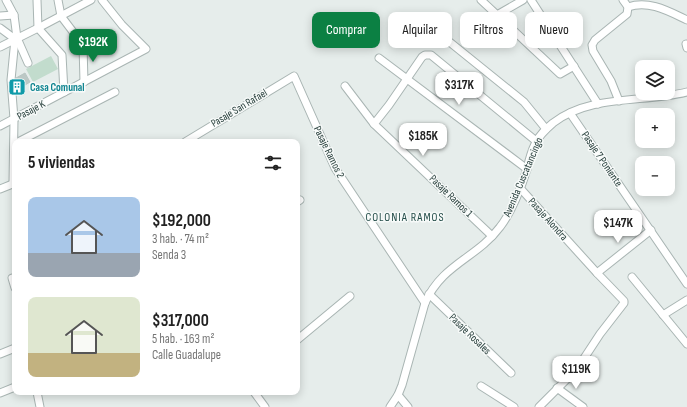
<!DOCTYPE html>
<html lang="es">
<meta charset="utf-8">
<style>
:root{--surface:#fff;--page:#f6f6f6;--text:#222;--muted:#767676;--accent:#0b8043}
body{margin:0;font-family:"Sofia Sans Condensed",sans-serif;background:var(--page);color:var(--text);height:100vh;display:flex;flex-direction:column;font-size:15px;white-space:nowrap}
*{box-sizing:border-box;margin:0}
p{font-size:13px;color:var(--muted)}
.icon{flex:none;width:22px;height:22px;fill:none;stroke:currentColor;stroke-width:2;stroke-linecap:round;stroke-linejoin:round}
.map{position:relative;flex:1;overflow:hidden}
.details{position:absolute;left:12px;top:139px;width:288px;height:256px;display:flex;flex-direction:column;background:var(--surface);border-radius:8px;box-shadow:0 2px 10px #0003}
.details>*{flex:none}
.top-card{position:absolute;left:312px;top:12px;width:315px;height:36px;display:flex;gap:8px}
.fabs{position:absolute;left:635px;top:60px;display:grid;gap:8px}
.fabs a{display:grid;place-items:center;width:40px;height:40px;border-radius:8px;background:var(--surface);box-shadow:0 2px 10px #0003;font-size:20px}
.price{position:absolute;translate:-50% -34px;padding:0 9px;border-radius:8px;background:#fff;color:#222;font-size:13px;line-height:26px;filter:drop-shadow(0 1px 2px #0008)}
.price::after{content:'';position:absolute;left:50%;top:24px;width:12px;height:9px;margin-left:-6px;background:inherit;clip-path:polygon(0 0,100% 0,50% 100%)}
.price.on{background:var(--accent);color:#fff}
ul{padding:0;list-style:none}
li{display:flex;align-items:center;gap:12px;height:100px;padding:0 16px}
li span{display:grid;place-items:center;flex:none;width:112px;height:80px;border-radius:8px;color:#555}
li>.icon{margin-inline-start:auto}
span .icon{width:48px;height:48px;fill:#fffc;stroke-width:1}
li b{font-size:17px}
h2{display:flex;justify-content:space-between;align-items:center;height:48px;padding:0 16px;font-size:17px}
.chip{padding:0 14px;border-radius:8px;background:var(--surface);box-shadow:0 2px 10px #0003;font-size:14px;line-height:36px}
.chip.on{background:var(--accent);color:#fff}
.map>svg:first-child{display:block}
.green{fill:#c2dccd}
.building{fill:#bcc8c5;stroke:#b9c6c3}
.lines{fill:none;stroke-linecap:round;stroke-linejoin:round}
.minor-casing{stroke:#a9b5b3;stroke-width:9}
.minor{stroke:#fff;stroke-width:7}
.labels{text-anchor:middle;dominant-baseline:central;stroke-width:3;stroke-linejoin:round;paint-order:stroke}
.culture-label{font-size:11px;font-weight:bold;fill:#0d838f;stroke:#f7faf9;text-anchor:start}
.street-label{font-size:11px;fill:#273e3b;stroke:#f7faf9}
.neighbourhood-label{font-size:12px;letter-spacing:1px;fill:#254e4a;stroke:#f7faf9}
</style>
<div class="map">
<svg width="687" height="407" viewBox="0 0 687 407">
<rect width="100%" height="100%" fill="#e6edeb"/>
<path class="green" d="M51 56 58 69 33 82 26 69Z"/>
<path class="building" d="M25 73 30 82 17 90 16 78Z"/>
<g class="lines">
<g class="minor-casing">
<g id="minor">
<path d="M6 0 14 15 17 38 28 63"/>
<path d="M37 0 38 28 62 55 64 92"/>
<path d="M58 0 61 16 83 45 84 82"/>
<path d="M481 0 560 74 574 66"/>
<path d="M531 0 598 104"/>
<path d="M628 7C649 0 668 11 687 20"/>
<path d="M497 15 523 0"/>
<path d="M0 16 14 15"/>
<path d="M431 27 524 102 546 129"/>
<path d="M0 28 15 39 11 80 14 119 13 183"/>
<path d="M686 44 687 48"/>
<path d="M0 47 38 28 91 0"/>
<path d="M379 58 527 169"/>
<path d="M345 86 374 124 492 236"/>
<path d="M619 101 611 81 593 51 592 45 595 40 627 14 628 7 623 0"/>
<path d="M570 113 687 284"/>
<path d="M374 124 389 105 422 57 425 55H431L536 141"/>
<path d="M0 126 146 49 122 25 102 0"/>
<path d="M18 142 115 92"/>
<path d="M185 142 294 76 335 168 425 303"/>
<path d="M520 188 597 273 624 301V303L600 334 577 369 539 407"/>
<path d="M0 189 15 183"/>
<path d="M297 202 300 200"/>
<path d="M597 273 651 230"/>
<path d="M632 277 687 344"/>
<path d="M12 278 15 288"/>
<path d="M429 294 511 373"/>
<path d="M663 315 687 300"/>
<path d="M297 340 350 296"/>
<path d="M0 354 15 348"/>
<path d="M481 386 514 407"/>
<path d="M557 388 583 407"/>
<path d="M37 392 40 407"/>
<path d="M254 392 265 407"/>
<path d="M0 393 15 387"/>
<path d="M398 395 408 407"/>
<path d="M390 407 398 395 402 385 425 303C442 264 477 258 500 227 511 213 522 186 527 169 529 160 531 152 535 144 539 135 546 129 553 123 591 94 643 103 687 92"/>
</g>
</g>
<use href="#minor" class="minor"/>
</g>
<defs>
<g id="building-square" transform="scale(0.9)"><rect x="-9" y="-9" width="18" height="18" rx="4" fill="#0f9aa8" stroke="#f7faf9"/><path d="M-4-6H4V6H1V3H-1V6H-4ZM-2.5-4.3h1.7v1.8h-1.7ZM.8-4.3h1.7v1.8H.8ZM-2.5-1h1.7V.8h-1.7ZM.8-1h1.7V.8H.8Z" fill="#fff"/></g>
</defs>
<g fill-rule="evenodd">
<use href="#building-square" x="17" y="87"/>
</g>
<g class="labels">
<g class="culture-label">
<text x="30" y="87">Casa Comunal</text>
</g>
<g class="street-label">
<text transform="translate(239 108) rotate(-31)">Pasaje San Rafael</text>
<text transform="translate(31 110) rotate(-28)">Pasaje K</text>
<text transform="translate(329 152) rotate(64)">Pasaje Ramos 2</text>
<text transform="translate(602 159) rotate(56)">Pasaje 7 Poniente</text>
<text transform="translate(523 177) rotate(-67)">Avenida Cuscatancingo</text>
<text transform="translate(451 196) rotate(44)">Pasaje Ramos 1</text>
<text transform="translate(548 219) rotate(48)">Pasaje Alondra</text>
<text transform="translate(470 334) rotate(44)">Pasaje Rosales</text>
</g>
<g class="neighbourhood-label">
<text x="405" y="217">COLONIA RAMOS</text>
</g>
</g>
</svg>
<div class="fabs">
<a><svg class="icon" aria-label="layers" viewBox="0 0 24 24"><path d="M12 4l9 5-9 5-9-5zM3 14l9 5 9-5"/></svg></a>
<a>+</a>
<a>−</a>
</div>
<b class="price on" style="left:93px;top:63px">$192K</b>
<b class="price" style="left:459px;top:106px">$317K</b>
<b class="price" style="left:423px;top:157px">$185K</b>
<b class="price" style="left:618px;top:244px">$147K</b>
<b class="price" style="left:576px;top:390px">$119K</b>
<div class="top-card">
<a class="chip on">Comprar</a>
<a class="chip">Alquilar</a>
<a class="chip">Filtros</a>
<a class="chip">Nuevo</a>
</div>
<section class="details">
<h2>5 viviendas<svg class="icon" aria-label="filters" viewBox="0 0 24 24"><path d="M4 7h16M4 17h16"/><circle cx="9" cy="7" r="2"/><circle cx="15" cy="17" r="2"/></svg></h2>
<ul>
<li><span style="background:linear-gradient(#a9c7e8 70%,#9aa5b1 0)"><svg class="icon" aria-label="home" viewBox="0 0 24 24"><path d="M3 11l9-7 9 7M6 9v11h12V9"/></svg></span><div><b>$192,000</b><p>3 hab. · 74 m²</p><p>Senda 3</p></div></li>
<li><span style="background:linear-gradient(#dfe7d0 70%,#c2b280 0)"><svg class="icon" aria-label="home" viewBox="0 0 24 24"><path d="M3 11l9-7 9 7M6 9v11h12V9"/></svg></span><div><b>$317,000</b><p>5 hab. · 163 m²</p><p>Calle Guadalupe</p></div></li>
</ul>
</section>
</div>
